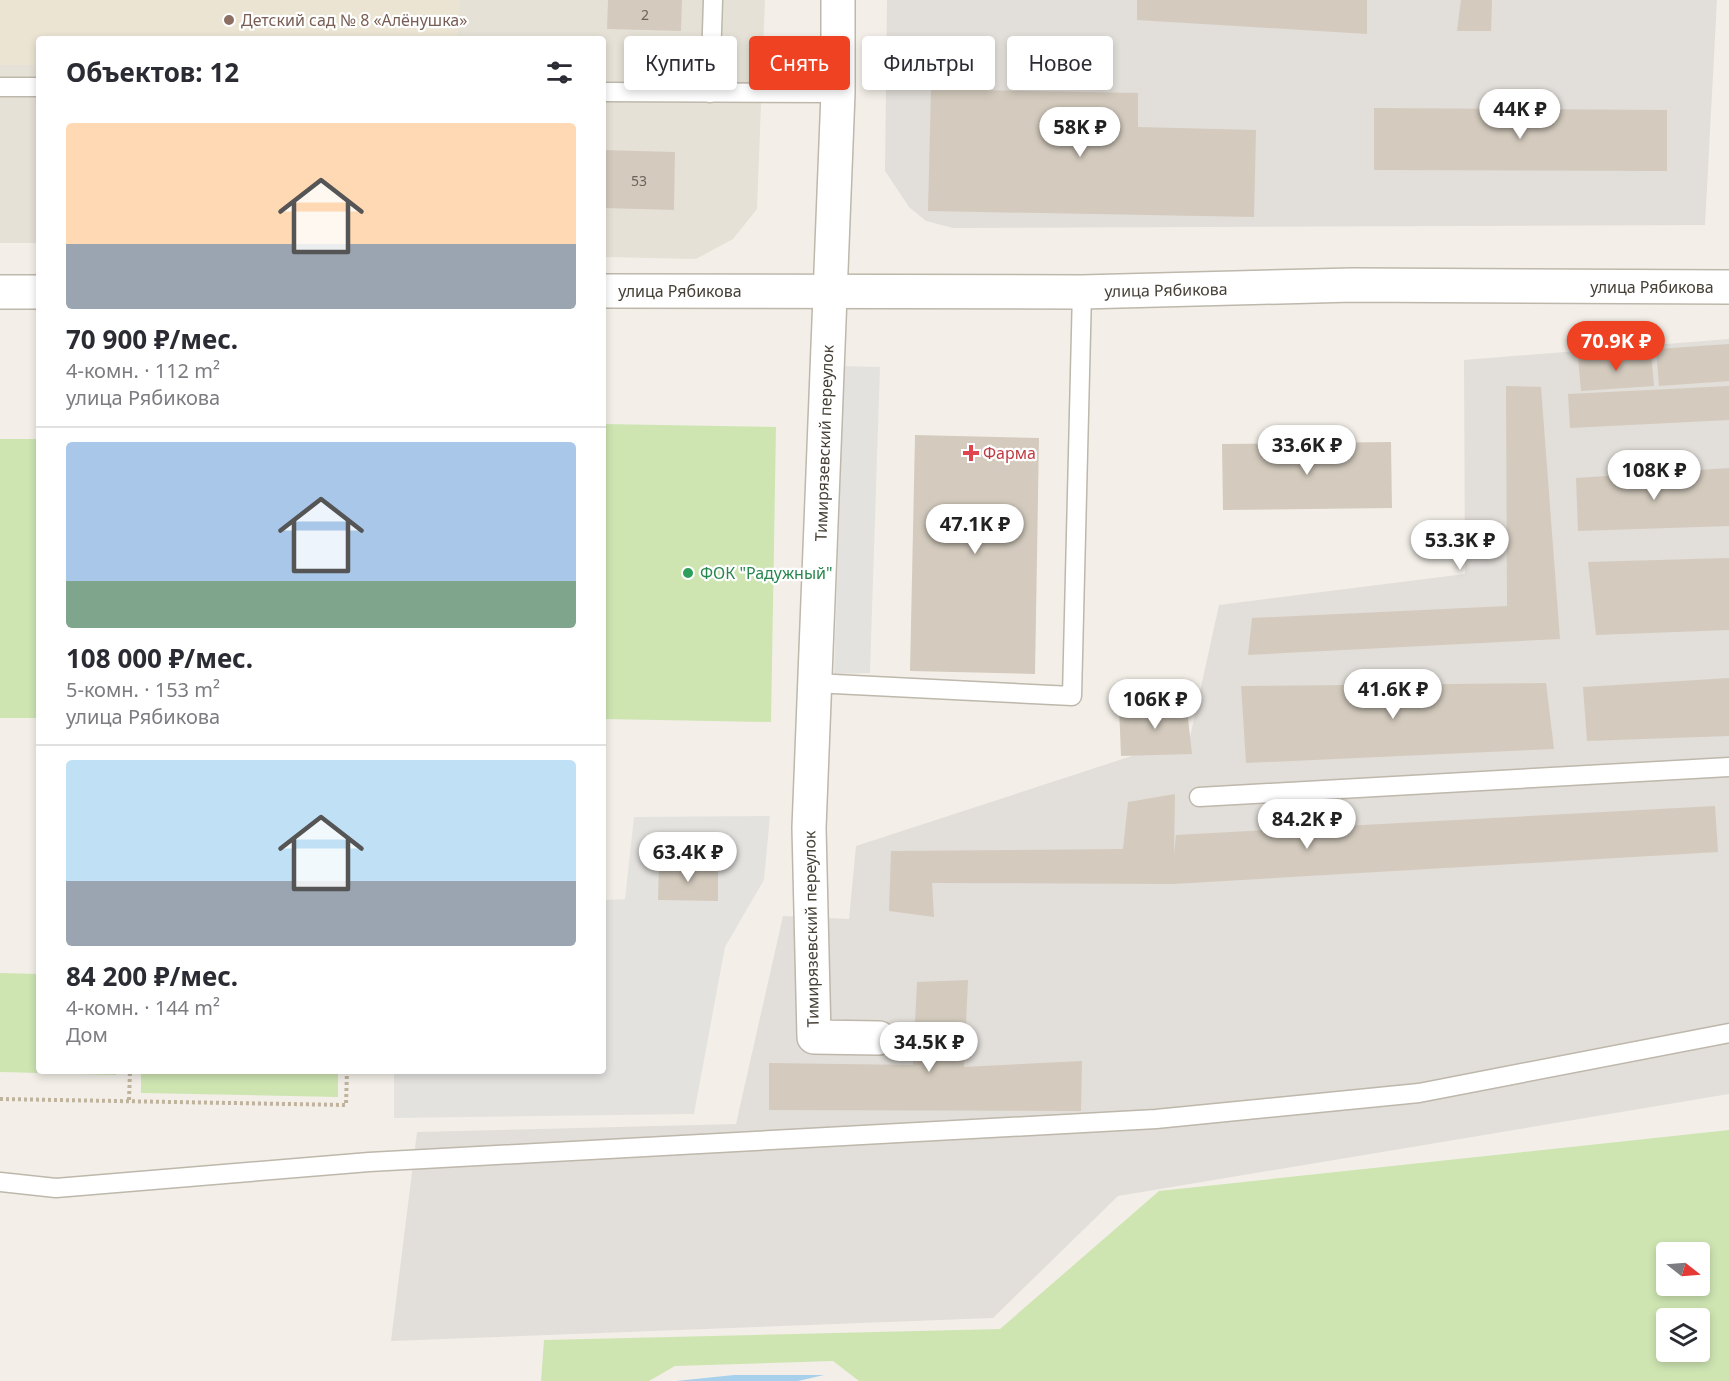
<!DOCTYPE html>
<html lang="ru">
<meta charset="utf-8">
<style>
:root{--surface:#fff;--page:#f7f7f7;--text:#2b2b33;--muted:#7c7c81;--line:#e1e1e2;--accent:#ee4223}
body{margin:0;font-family:"Noto Sans",sans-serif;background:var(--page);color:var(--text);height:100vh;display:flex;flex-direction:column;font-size:22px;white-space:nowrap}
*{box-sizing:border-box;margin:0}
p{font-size:20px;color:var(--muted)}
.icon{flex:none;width:33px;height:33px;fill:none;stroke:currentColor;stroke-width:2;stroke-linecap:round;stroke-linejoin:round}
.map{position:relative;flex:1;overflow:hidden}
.side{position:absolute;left:36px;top:36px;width:570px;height:1038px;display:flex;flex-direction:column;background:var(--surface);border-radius:6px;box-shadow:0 3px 9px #0003}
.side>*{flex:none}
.top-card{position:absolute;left:624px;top:36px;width:570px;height:54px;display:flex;gap:12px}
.needle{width:39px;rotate:107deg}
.controls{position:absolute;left:1656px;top:1242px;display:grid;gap:12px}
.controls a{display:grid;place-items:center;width:54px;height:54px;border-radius:6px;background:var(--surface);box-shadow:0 3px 9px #0003;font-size:30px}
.price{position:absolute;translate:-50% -51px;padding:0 14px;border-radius:21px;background:#fff;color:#222;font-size:20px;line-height:39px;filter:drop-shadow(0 2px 3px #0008)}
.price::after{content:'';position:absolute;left:50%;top:36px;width:18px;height:14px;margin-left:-9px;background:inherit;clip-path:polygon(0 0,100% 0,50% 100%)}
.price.active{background:var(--accent);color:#fff}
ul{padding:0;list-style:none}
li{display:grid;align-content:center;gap:12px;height:318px;padding:0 30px}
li+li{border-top:2px solid var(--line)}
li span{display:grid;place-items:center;height:186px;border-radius:6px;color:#555}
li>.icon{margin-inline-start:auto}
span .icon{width:108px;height:108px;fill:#fffc;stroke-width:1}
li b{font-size:26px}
h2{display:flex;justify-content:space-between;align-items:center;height:72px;padding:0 30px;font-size:26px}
.chip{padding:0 21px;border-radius:6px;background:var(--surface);box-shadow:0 3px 9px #0003;font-size:21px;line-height:54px}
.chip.active{background:var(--accent);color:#fff}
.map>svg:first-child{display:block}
.residential{fill:#e6e1d6}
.industrial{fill:#e2ded9}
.education{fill:#ebe4d2}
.green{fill:#cee5b2;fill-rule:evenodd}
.parking{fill:#e4e2df}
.water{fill:#a7d0ec}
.building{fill:#d4cbbe}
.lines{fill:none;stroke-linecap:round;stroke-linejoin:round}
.service-casing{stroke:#beb7ab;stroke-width:21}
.minor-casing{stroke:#beb7ab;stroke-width:36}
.path{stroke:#bfb39d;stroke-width:4;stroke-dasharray:3 3;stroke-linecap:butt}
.service{stroke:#fff;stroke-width:18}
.minor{stroke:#fff;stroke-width:33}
.education-dot{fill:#8d6e63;stroke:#fff;stroke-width:2}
.health-dot{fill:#e0444e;stroke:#fff;stroke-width:2}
.leisure-dot{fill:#2e9e5b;stroke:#fff;stroke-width:2}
.labels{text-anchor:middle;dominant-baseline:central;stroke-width:4.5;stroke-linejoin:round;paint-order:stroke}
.number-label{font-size:14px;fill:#6a6359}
.education-label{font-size:16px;fill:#785e54;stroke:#fff;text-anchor:start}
.street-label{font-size:16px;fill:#464037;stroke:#fff}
.health-label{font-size:16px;fill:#be3a42;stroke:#fff;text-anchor:start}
.leisure-label{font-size:16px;fill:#27864d;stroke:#fff;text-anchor:start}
</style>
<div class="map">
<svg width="1729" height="1381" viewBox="0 0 1729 1381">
<rect width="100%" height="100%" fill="#f3efe8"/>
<path class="residential" d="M0 0H765L757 209 733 239 696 259 603 257V39H39V243H0Z"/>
<g class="industrial">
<path d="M887 0H1717L1705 225 953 228 926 221 909 207 885 171Z"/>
<path d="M1729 339V1094L1118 1196 993 1318 391 1341 417 1132 736 1124 783 916 849 919 856 846 1190 737 1219 605 1465 574 1464 360Z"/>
</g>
<path class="education" d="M0 0H460L457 39H39V65H0Z"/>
<g class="green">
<path d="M603 424 776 427 771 722 603 719Z"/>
<rect x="0" y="439" width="39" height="279"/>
<path d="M0 973 39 974V1071H116V1075L0 1072Z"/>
<path d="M141 1071H338V1097L141 1093Z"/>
<path d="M1729 1130V1381H859L833 1361 675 1366 649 1381H541L544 1340 1000 1329 1159 1191ZM1666 1252H1700V1286H1666ZM1666 1318H1700V1352H1666Z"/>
</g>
<g class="parking">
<path d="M844 366 880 367 870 673 834 674Z"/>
<path d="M770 816 764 880 725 947 694 1114 394 1118V1071H603V900L625 899 634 817Z"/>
</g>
<path class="water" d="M734 1375H824L798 1381H676Z"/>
<g class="building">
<path d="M608 0H682L681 31 607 29Z"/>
<path d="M1137 0H1367V34L1137 20Z"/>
<path d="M1461 0H1492L1491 31H1457Z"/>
<path d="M931 89 1138 93V127L1256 130 1254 217 928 211Z"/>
<path d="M1374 108 1667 110V171L1374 170Z"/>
<path d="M603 150 675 152 674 210 603 208Z"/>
<path d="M1729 344V381L1659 386 1656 349Z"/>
<path d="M1651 352 1654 386 1581 391 1578 357Z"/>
<path d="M1506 386 1541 387 1560 639 1248 655 1252 618 1507 606Z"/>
<path d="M1729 386V420L1570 428 1568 394Z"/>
<path d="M915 435 1039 438 1035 674 910 671Z"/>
<path d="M1391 442 1392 508 1223 510 1222 444Z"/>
<path d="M1729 468V526L1578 531 1576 478Z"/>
<path d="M1729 558V630L1596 635 1588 562Z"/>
<path d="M1729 678V736L1587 741 1583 687Z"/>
<path d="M1546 683 1554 749 1246 763 1241 686Z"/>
<path d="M1186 701 1192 754 1121 756 1119 707Z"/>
<path d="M1175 794 1174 855 1176 835 1715 806 1718 852 1173 884 932 883 934 917 889 911 891 851 1123 849 1128 802Z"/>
<path d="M659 865 718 866V901L658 900Z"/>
<path d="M968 980 964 1067 1082 1061 1081 1111 769 1110V1063L913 1065 917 982Z"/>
</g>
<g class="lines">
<g class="service-casing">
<g id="service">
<path d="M0 87H39"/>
<path d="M603 92 838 93"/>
<path d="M710 93 713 0"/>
<path d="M814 683 1072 696 1082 292"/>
<path d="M1199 797 1729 767"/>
<path d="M0 1182 56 1188 369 1162 1156 1119 1419 1093 1729 1033"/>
</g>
</g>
<g class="minor-casing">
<g id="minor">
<path d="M838 0V93L809 828 814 1037 879 1038"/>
<path d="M603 291 1082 292 1352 285 1729 287"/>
<path d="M0 292H39"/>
</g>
</g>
<g class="path">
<path d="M0 1099 346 1105 347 1071"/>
<path d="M129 1100 130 1071"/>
</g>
<use href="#service" class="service"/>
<use href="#minor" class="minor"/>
</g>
<circle class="education-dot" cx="229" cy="20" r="6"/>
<path class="health-dot" d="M968 444h6v6h6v6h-6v6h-6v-6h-6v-6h6z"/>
<circle class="leisure-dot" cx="688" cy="573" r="6"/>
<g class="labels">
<g class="number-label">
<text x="645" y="14">2</text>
<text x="639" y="180">53</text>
</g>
<g class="education-label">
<text x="241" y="20">Детский сад № 8 «Алёнушка»</text>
</g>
<g class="street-label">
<text x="1652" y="287">улица Рябикова</text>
<text transform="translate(1166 290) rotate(-1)">улица Рябикова</text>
<text x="680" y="291">улица Рябикова</text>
<text transform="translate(824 443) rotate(-88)">Тимирязевский переулок</text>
<text transform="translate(811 929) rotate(-91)">Тимирязевский переулок</text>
</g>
<g class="health-label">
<text x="983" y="453">Фарма</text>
</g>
<g class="leisure-label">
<text x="700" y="573">ФОК "Радужный"</text>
</g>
</g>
</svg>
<div class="controls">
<a><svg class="needle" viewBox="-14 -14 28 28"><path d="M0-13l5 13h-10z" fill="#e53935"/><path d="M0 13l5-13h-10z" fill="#7c7c81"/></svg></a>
<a><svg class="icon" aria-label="layers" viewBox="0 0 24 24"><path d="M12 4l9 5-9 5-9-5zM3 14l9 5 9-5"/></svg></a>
</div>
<b class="price" style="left:1520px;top:140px">44K ₽</b>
<b class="price" style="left:1080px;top:158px">58K ₽</b>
<b class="price active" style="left:1616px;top:372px">70.9K ₽</b>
<b class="price" style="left:1307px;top:476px">33.6K ₽</b>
<b class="price" style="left:1654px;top:501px">108K ₽</b>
<b class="price" style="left:975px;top:555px">47.1K ₽</b>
<b class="price" style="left:1460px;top:571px">53.3K ₽</b>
<b class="price" style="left:1393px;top:720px">41.6K ₽</b>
<b class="price" style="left:1155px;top:730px">106K ₽</b>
<b class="price" style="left:1307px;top:850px">84.2K ₽</b>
<b class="price" style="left:688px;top:883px">63.4K ₽</b>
<b class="price" style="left:929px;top:1073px">34.5K ₽</b>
<div class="top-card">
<a class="chip">Купить</a>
<a class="chip active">Снять</a>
<a class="chip">Фильтры</a>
<a class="chip">Новое</a>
</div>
<section class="side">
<h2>Объектов: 12<svg class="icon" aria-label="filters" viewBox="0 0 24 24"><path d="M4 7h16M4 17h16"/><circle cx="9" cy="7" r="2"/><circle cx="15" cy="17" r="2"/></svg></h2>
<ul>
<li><span style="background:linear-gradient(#ffd9b3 65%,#9aa5b1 0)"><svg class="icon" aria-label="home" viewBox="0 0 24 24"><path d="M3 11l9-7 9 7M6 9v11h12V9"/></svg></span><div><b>70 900 ₽/мес.</b><p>4-комн. · 112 m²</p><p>улица Рябикова</p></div></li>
<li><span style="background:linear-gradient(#a9c7e8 75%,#7fa58c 0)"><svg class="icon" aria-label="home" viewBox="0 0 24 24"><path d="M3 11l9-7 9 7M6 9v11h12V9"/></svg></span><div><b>108 000 ₽/мес.</b><p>5-комн. · 153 m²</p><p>улица Рябикова</p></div></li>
<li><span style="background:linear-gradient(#bfe0f5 65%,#9aa5b1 0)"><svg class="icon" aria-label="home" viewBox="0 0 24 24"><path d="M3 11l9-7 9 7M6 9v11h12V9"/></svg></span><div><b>84 200 ₽/мес.</b><p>4-комн. · 144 m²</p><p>Дом</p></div></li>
</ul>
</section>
</div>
